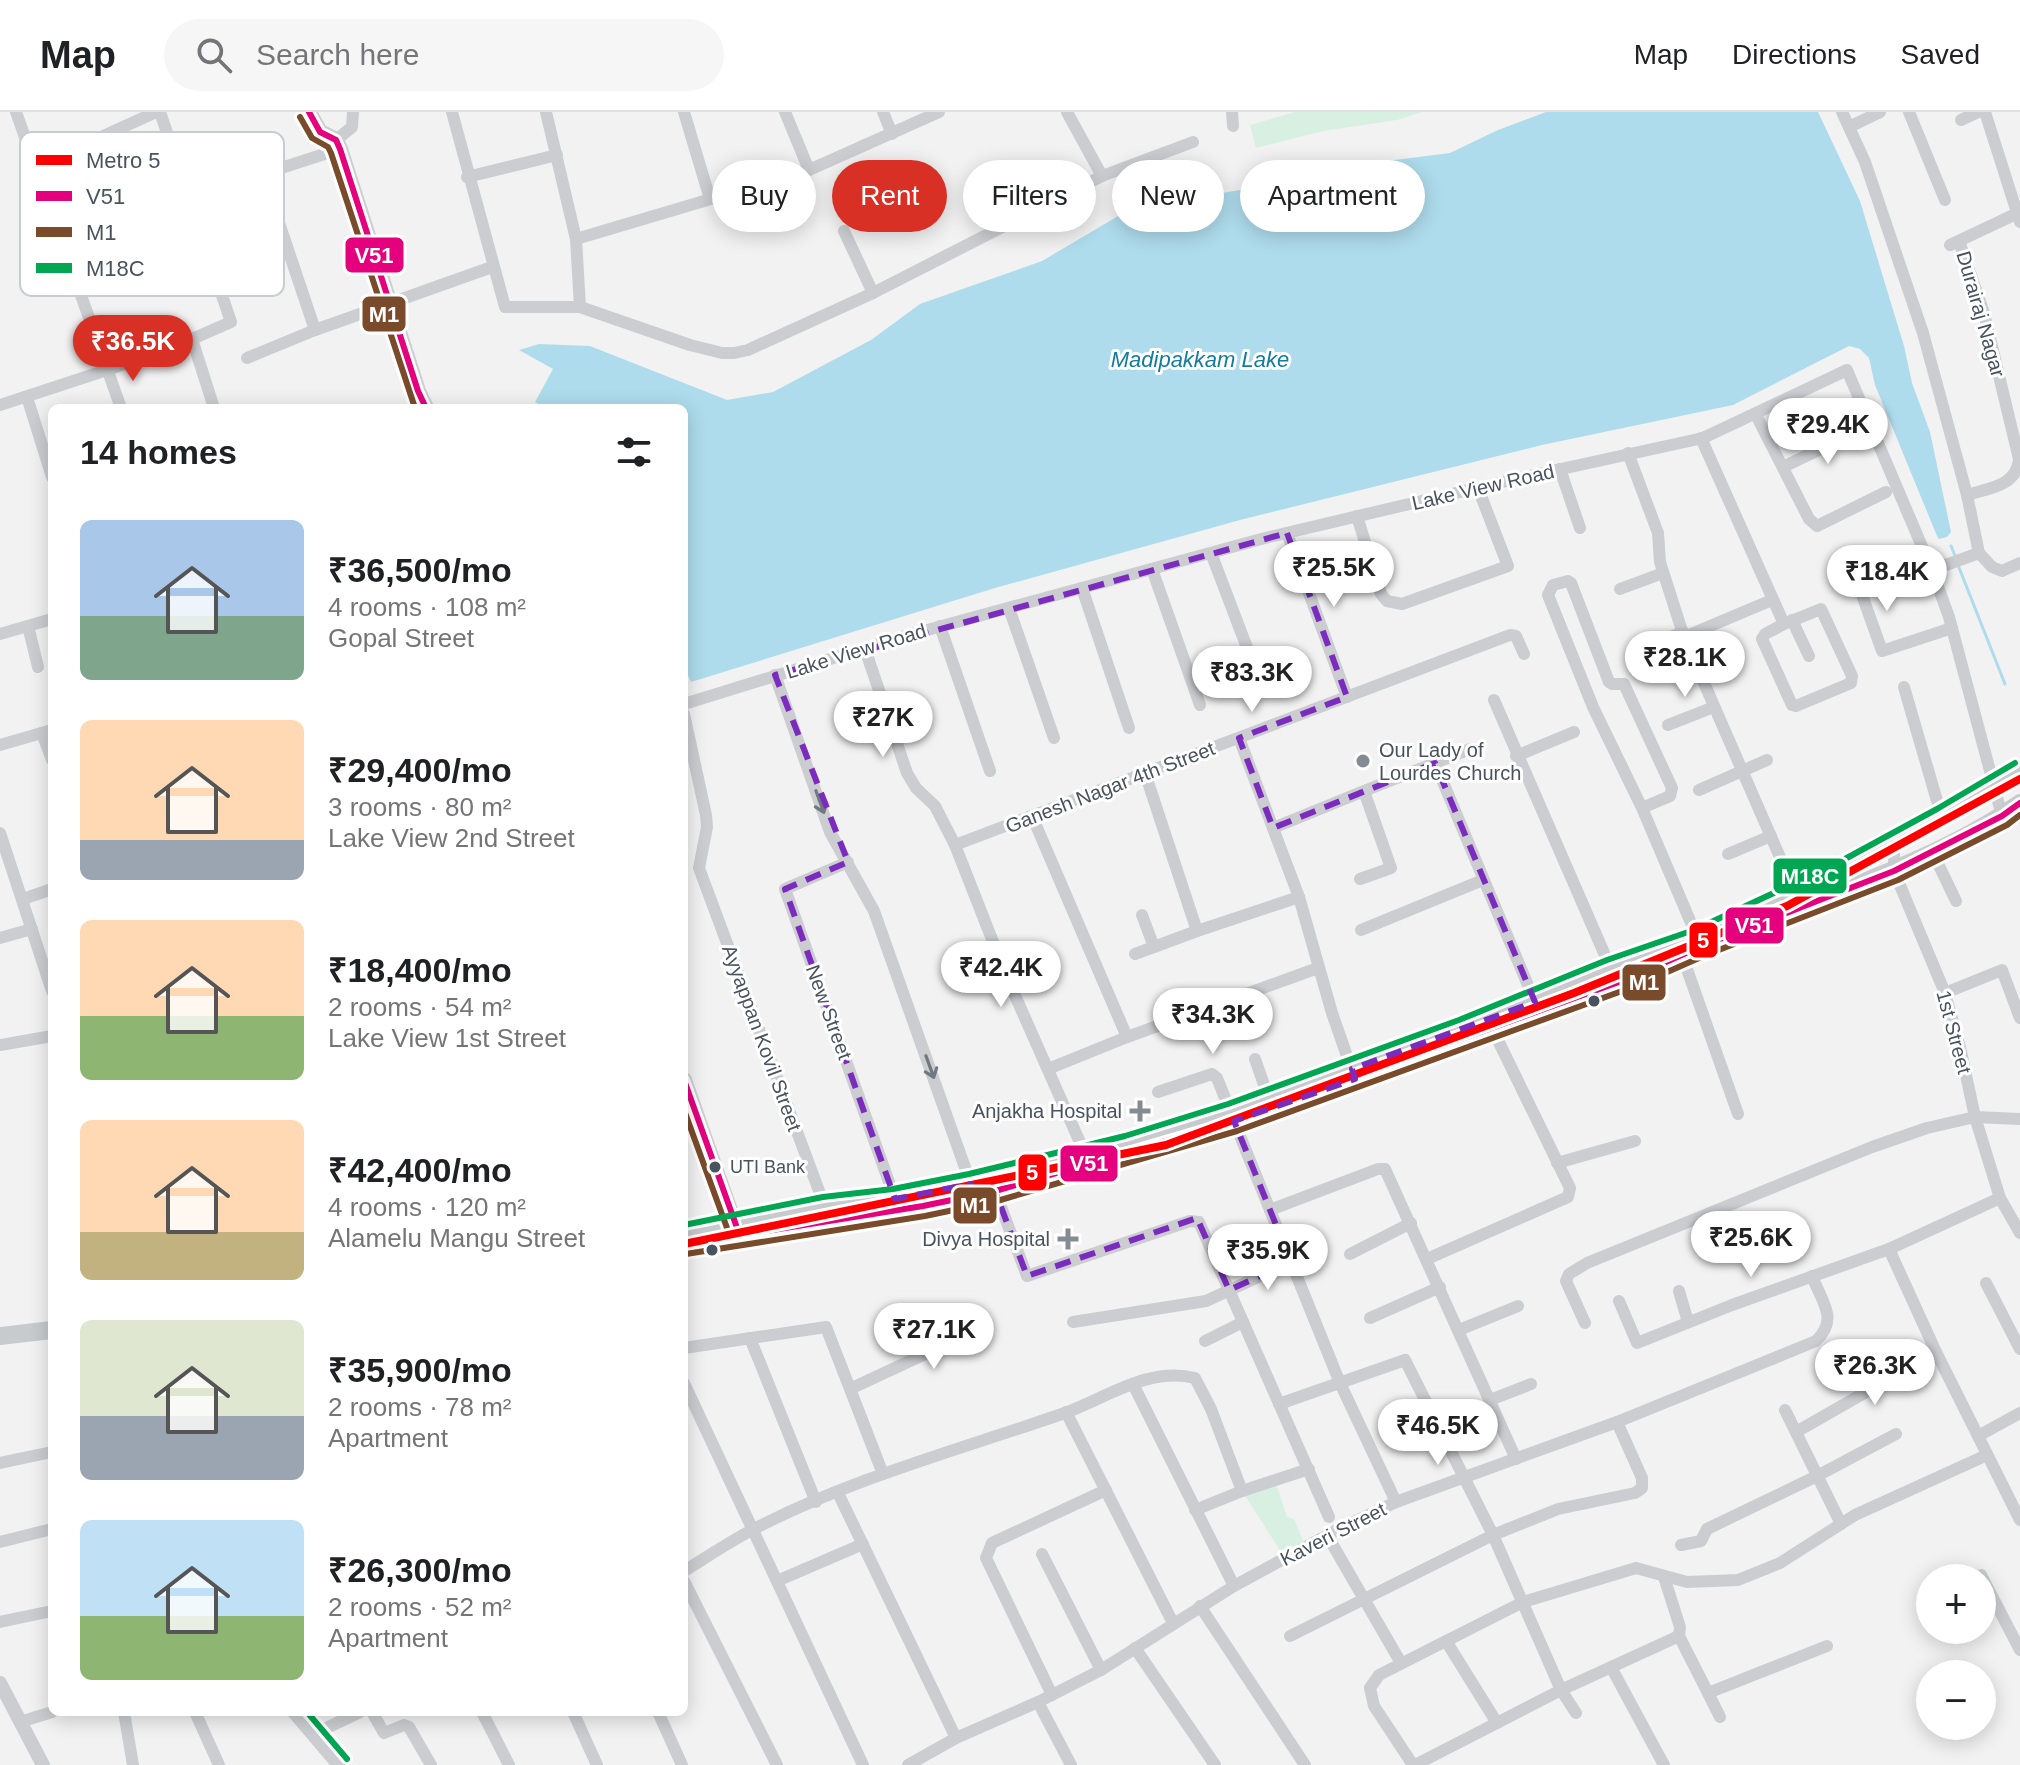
<!DOCTYPE html>
<meta charset="utf-8">
<style>
:root{--surface:#fff;--page:#f6f6f6;--text:#202124;--muted:#757577;--line:#e0e0e0;--accent:#d93025}
body{margin:0;font-family:Helvetica,sans-serif;background:var(--page);color:var(--text);height:100vh;display:flex;flex-direction:column;font-size:30px;white-space:nowrap}
*{box-sizing:border-box;margin:0}
p{font-size:26px;color:var(--muted)}
.icon{flex:none;width:44px;height:44px;fill:none;stroke:currentColor;stroke-width:2;stroke-linecap:round;stroke-linejoin:round}
.map{position:relative;flex:1;overflow:hidden}
.panel{position:absolute;left:48px;top:292px;width:640px;height:1312px;display:flex;flex-direction:column;background:var(--surface);border-radius:12px;box-shadow:0 4px 20px #0003}
.panel>*{flex:none}
.top-card{position:absolute;left:712px;top:48px;width:760px;height:72px;display:flex;gap:16px}
.buttons{position:absolute;left:1916px;top:1452px;display:grid;gap:16px}
.buttons a{display:grid;place-items:center;width:80px;height:80px;border-radius:50%;background:var(--surface);box-shadow:0 4px 20px #0003;font-size:40px}
.price{position:absolute;translate:-50% -68px;padding:0 18px;border-radius:28px;background:#fff;color:#222;font-size:26px;line-height:52px;filter:drop-shadow(0 2px 4px #0008)}
.price::after{content:'';position:absolute;left:50%;top:48px;width:24px;height:18px;margin-left:-12px;background:inherit;clip-path:polygon(0 0,100% 0,50% 100%)}
.price.on{background:var(--accent);color:#fff}
ul{padding:0;list-style:none}
li{display:flex;align-items:center;gap:24px;height:200px;padding:0 32px}
li span{display:grid;place-items:center;flex:none;width:224px;height:160px;border-radius:12px;color:#555}
li>.icon{margin-inline-start:auto}
span .icon{width:96px;height:96px;fill:#fffc;stroke-width:1}
li b{font-size:34px}
h2{display:flex;justify-content:space-between;align-items:center;height:96px;padding:0 32px;font-size:34px}
.pill{padding:0 28px;border-radius:36px;background:var(--surface);box-shadow:0 4px 20px #0003;font-size:28px;line-height:72px}
.pill.on{background:var(--accent);color:#fff}
header{display:flex;align-items:center;gap:48px;box-sizing:border-box;height:112px;padding:0 40px;background:var(--surface);border-bottom:2px solid var(--line)}
header strong{font-size:38px}
nav{display:flex;gap:44px;margin-inline-start:auto;font-size:28px}
.search{width:560px;height:72px;background:var(--page);display:flex;align-items:center;gap:20px;box-sizing:border-box;padding:0 28px;border-radius:44px;color:var(--muted);font-size:30px}
.map>svg:first-child{display:block}
.green{fill:#d8f0e2}
.water{fill:#aedcec}
.lines{fill:none;stroke-linecap:round;stroke-linejoin:round}
.stream{stroke:#aedcec;stroke-width:3}
.minor{stroke:#cbcdd0;stroke-width:12}
.tertiary{stroke:#cbcdd0;stroke-width:14}
.secondary{stroke:#ccced1;stroke-width:16}
.primary{stroke:#c8cbce;stroke-width:18}
.bus-1-casing{stroke:#fff;stroke-width:12}
.bus-2-casing{stroke:#fff;stroke-width:12}
.bus-3-casing{stroke:#fff;stroke-width:12}
.bus-1{stroke:#e5007d;stroke-width:6}
.bus-2{stroke:#7a4b2a;stroke-width:6}
.bus-3{stroke:#00a651;stroke-width:6}
.metro-1-casing{stroke:#fff;stroke-width:14}
.metro-1{stroke:#f00;stroke-width:8}
.oneway{stroke:#707880}
.marked{fill:none;stroke:#7b2cbf;stroke-width:6;stroke-dasharray:16 10;stroke-linejoin:round}
.poi-dot{fill:#848b92;stroke:#fff;stroke-width:3}
.bus-dot{fill:#49535e;stroke:#fff;stroke-width:3}
.labels{text-anchor:middle;dominant-baseline:central;stroke-width:6;stroke-linejoin:round;paint-order:stroke}
.bus-label{font-size:18px;fill:#49535e;stroke:#fff;text-anchor:start}
.street-label{font-size:20px;fill:#49535e;stroke:#fff}
.poi-label{font-size:20px;fill:#49535e;stroke:#fff;text-anchor:end}
.water-label{font-size:22px;font-style:italic;fill:#127ba0;stroke:#fff}
.key{fill:#fff;stroke:#c8cbcf;stroke-width:2}
.key-label{font-size:22px;fill:#49535e}
.line-badge{stroke:#fff;stroke-width:3}
.badge-label{font-size:22px;text-anchor:middle;font-weight:bold;fill:#fff}
</style>
<header>
<strong>Map</strong>
<div class="search"><svg class="icon" aria-label="search" viewBox="0 0 24 24"><circle cx="10" cy="10" r="6"/><path d="M15 15l6 6"/></svg>Search here</div>
<nav><a>Map</a><a>Directions</a><a>Saved</a></nav>
</header>
<div class="map">
<svg width="2020" height="1653" viewBox="0 0 2020 1653">
<rect width="100%" height="100%" fill="#f2f2f2"/>
<g class="green">
<path d="M1295 0H1422L1397 8 1323 19 1256 36 1250 13Z"/>
<path d="M1275 1368 1287 1405 1294 1407 1304 1431 1283 1443 1242 1379Z"/>
</g>
<path class="water" d="M1546 0H1818L1860 89 1904 234 1912 271 1930 320 1951 420 1947 425 1939 427 1937 424 1875 273 1869 246 1860 237 1849 234 1733 293 1542 333 1240 408 995 476 691 570 684 554V296H545L535 290 553 257 519 238 539 232 590 234 727 288 773 280 871 228 920 192 1042 149 1130 97 1178 75 1222 81 1252 76 1282 56 1323 50 1387 49 1450 41 1498 18Z"/>
<g class="lines">
<g class="stream">
<path d="M1951 434 1956 446"/>
<path d="M1958 453 2005 572"/>
</g>
<g class="minor">
<path d="M16 0 121 296"/>
<path d="M160 0 231 210 192 227"/>
<path d="M452 0 505 195H580L690 233 722 241H734L748 238 873 181 1102 64 1193 30"/>
<path d="M546 0 576 127 580 195"/>
<path d="M684 0 710 87"/>
<path d="M785 0 809 58"/>
<path d="M883 0 892 22"/>
<path d="M1067 0 1102 64"/>
<path d="M1232 0 1233 14"/>
<path d="M1842 0 1865 50 1923 221 1967 383 1979 441 1992 455 2002 459 2020 451"/>
<path d="M1909 0 1945 88"/>
<path d="M1985 0 2020 110"/>
<path d="M1961 8 1978 0"/>
<path d="M1849 15 1880 0"/>
<path d="M336 28 352 15 353 0"/>
<path d="M88 31 156 0"/>
<path d="M467 65 557 43"/>
<path d="M844 119 873 181"/>
<path d="M576 127 809 58 939 0"/>
<path d="M1959 129 1984 201 2019 347C2017 374 1989 376 1967 383"/>
<path d="M1950 133 2020 100"/>
<path d="M315 218 264 66 275 58 340 37"/>
<path d="M247 246 315 218 492 155"/>
<path d="M27 285 52 365"/>
<path d="M0 293 110 257 192 227 214 296"/>
<path d="M1756 303 1809 407 1817 414 1886 380"/>
<path d="M1701 326 1784 512 1821 497 1852 564 1851 571 1796 594 1792 593 1762 527 1765 522 1784 512"/>
<path d="M1628 341 1658 421 1660 450 1684 525 1796 782"/>
<path d="M1783 355 1858 319"/>
<path d="M1560 357 1580 416"/>
<path d="M1357 404 1381 482 1387 489 1402 492 1508 454 1478 376"/>
<path d="M1287 421 1347 585"/>
<path d="M1211 441 1254 554"/>
<path d="M1849 446 1861 480 1929 452"/>
<path d="M1152 457 1200 593"/>
<path d="M1932 458 1979 441"/>
<path d="M1082 476 1129 616"/>
<path d="M1620 477 1663 461"/>
<path d="M1861 480 1882 539 1952 516"/>
<path d="M1009 496 1054 626"/>
<path d="M1792 508 1809 544"/>
<path d="M28 514 38 555"/>
<path d="M940 514 990 659"/>
<path d="M0 522 52 507"/>
<path d="M1684 525 1772 488"/>
<path d="M865 537 907 661 916 676 935 694 955 733 1006 863 1086 1044"/>
<path d="M1639 538 1683 520"/>
<path d="M775 563 830 720 874 799 973 1078"/>
<path d="M1904 575 1942 706"/>
<path d="M1494 588 1611 857"/>
<path d="M684 592 898 526 1265 426 1511 368 1703 326 1847 258 1932 458 1949 505 2002 704"/>
<path d="M684 602 706 703 707 715 699 756 825 1095"/>
<path d="M1668 613 1714 595"/>
<path d="M42 621 52 648"/>
<path d="M1239 626 1299 785 1332 901 1355 967"/>
<path d="M0 633 52 618"/>
<path d="M1516 644 1574 620"/>
<path d="M1435 651 1470 637"/>
<path d="M1145 661 1197 819 1299 785"/>
<path d="M1699 678 1767 648"/>
<path d="M1364 679 1435 651 1535 890"/>
<path d="M1642 696 1593 595 1548 483 1553 473 1568 469 1571 471 1609 570 1612 572H1624L1672 676 1670 684 1642 696 1700 832"/>
<path d="M1032 704 1127 925 1048 957"/>
<path d="M1273 716 1364 679 1391 756 1360 767"/>
<path d="M0 721 52 879"/>
<path d="M1894 732V759L1945 881 1960 935 1975 1005 2000 1086 2020 1121"/>
<path d="M955 733 1510 523 1516 524 1524 542"/>
<path d="M1932 739 1956 789"/>
<path d="M1728 742 1771 724"/>
<path d="M848 750 785 777 895 1087"/>
<path d="M23 787 52 777"/>
<path d="M1142 803 1154 835"/>
<path d="M1361 818 1483 768"/>
<path d="M0 826 32 817"/>
<path d="M1135 842 1197 819"/>
<path d="M1682 843 1738 1002"/>
<path d="M1945 881 2002 858 2020 906"/>
<path d="M1127 925 1318 856"/>
<path d="M0 933 52 924"/>
<path d="M1255 947 1269 987"/>
<path d="M1158 980 1212 962 1217 966 1231 1001"/>
<path d="M1234 1009 1340 1271 1396 1390"/>
<path d="M1557 1051 1635 1029"/>
<path d="M995 1079 1027 1164 1190 1109 1199 1110 1329 1405"/>
<path d="M2000 1086 1889 1137 1936 1240 2020 1408"/>
<path d="M1270 1098 1378 1057H1385L1516 1347"/>
<path d="M1350 1142 1411 1111"/>
<path d="M1427 1147 1568 1085 1570 1076 1492 916"/>
<path d="M1986 1171 2020 1237"/>
<path d="M1679 1179 1688 1210"/>
<path d="M1619 1189 1637 1231 1732 1193 1889 1137"/>
<path d="M1370 1206 1440 1175"/>
<path d="M1073 1210 1206 1189 1291 1150"/>
<path d="M1585 1211 1566 1169 1569 1162 1587 1151 1872 1035 1927 1016 1975 1005 2020 1007"/>
<path d="M1459 1218 1518 1194"/>
<path d="M750 1226 816 1390"/>
<path d="M1205 1229 1243 1210"/>
<path d="M684 1236 826 1215 883 1362"/>
<path d="M684 1271 863 1653"/>
<path d="M1133 1272 1234 1474"/>
<path d="M852 1276 940 1235 943 1231 929 1201"/>
<path d="M1490 1288 1531 1272"/>
<path d="M1279 1292 1405 1248 1493 1423 1561 1578 1576 1601"/>
<path d="M1785 1298 1841 1412"/>
<path d="M1066 1300 1173 1511"/>
<path d="M1617 1310 1816 1229C1839 1207 1822 1190 1812 1164"/>
<path d="M1796 1320 1936 1240"/>
<path d="M1978 1324 2020 1301"/>
<path d="M0 1351 52 1340"/>
<path d="M838 1381 956 1626"/>
<path d="M1195 1398 1242 1379 1309 1357"/>
<path d="M1327 1423 1401 1551"/>
<path d="M0 1430 52 1417"/>
<path d="M1681 1433 1701 1429 1707 1417 1817 1364 1896 1322"/>
<path d="M1042 1442 1101 1558"/>
<path d="M684 1459C707 1445 729 1430 752 1418 850 1367 958 1338 1062 1302 1105 1287 1148 1254 1195 1266L1211 1297 1242 1379"/>
<path d="M1981 1463 2020 1538"/>
<path d="M684 1469 777 1653"/>
<path d="M777 1469 863 1432"/>
<path d="M1200 1494 1305 1653"/>
<path d="M0 1510 52 1499"/>
<path d="M1679 1524 1708 1581 1827 1534"/>
<path d="M1446 1529 1497 1611"/>
<path d="M1135 1536 1215 1653"/>
<path d="M1611 1555 1664 1653"/>
<path d="M1708 1581 1720 1605"/>
<path d="M1052 1583 986 1446 992 1431 1106 1378"/>
<path d="M1038 1590 1071 1653"/>
<path d="M124 1600 133 1653"/>
<path d="M195 1600 219 1653"/>
<path d="M372 1600 384 1621 404 1613 409 1615 431 1653"/>
<path d="M482 1600 509 1653"/>
<path d="M573 1600 597 1653"/>
<path d="M658 1600 682 1653"/>
<path d="M20 1610 52 1600"/>
<path d="M314 1622 360 1600"/>
<path d="M908 1653 956 1626 1038 1590 1101 1558 1234 1474 1335 1419 1396 1390 1617 1310 1642 1366V1376L1635 1381 1558 1397 1493 1423 1290 1524"/>
<path d="M1413 1653 1374 1594 1370 1576 1379 1563 1523 1490 1636 1456 1687 1470 1738 1468 1780 1451 1855 1403 1987 1343"/>
<path d="M1415 1653 1561 1578 1679 1524 1680 1515 1664 1465"/>
</g>
<g class="tertiary">
<path d="M0 1571 43 1653"/>
<path d="M294 1600 339 1653"/>
</g>
<g class="secondary">
<path d="M309 0 320 20 336 28 340 37 418 279 426 296"/>
<path d="M684 968 739 1124"/>
</g>
<g class="primary">
<path d="M1762 810C1848 775 1943 745 2020 691"/>
<path d="M1558 893 1672 847"/>
<path d="M969 1084 1025 1070"/>
<path d="M791 1114 869 1102"/>
<path d="M684 1123 825 1095 895 1087 971 1072 1128 1034 1231 1001 1463 917 1611 857 1698 827 1836 763 1942 706 2020 660"/>
<path d="M0 1224 52 1218"/>
</g>
<g class="bus-1-casing">
<g id="bus-1">
<path d="M309 0 320 20 336 28 340 37 418 279 426 296"/>
<path d="M684 968 736 1113"/>
<path d="M684 1132 923 1094 995 1079 1234 1009 1630 866 1702 834 1894 759 2002 704 2020 691"/>
</g>
</g>
<g class="bus-2-casing">
<g id="bus-2">
<path d="M300 5 312 26 328 35 331 41 415 296"/>
<path d="M684 998 727 1116"/>
<path d="M686 1142 925 1104 997 1089 1237 1019 1633 875 1706 843 1898 768 2007 713 2020 703"/>
</g>
</g>
<g class="bus-3-casing">
<g id="bus-3">
<path d="M684 1113 823 1085 893 1077 969 1062 1125 1024 1228 992 1459 908 1607 848 1694 818 1832 754 1937 697 2015 651"/>
<path d="M307 1600 347 1647"/>
</g>
</g>
<use href="#bus-1" class="bus-1"/>
<use href="#bus-2" class="bus-2"/>
<use href="#bus-3" class="bus-3"/>
<g class="metro-1-casing">
<path id="metro-1" d="M684 1132 1166 1033 1574 881 1787 794 2020 667"/>
</g>
<use href="#metro-1" class="metro-1"/>
</g>
<defs><path id="oneway-shaft" d="M-6 0H5M1.5-3L5.5 0L1.5 3" fill="none" stroke-width="1.6" stroke-linecap="round" stroke-linejoin="round" transform="scale(2)"/></defs>
<g class="oneway">
<use href="#oneway-shaft" transform="translate(820 690) rotate(70)"/>
<use href="#oneway-shaft" transform="translate(930 955) rotate(70)"/>
</g>
<path class="marked" d="M1287 421 1347 585 1239 626 1273 716 1435 651 1535 890 1352 957 1355 967 1234 1009 1291 1150 1229 1178 1197 1106 1027 1164 995 1079 975 1083 971 1072 895 1087 785 777 848 750 775 563Z"/>
<g class="poi-dot">
<circle cx="1363" cy="649" r="8"/>
<path d="M1136 987h8v8h8v8h-8v8h-8v-8h-8v-8h8z"/>
<path d="M1064 1115h8v8h8v8h-8v8h-8v-8h-8v-8h8z"/>
</g>
<g class="bus-dot">
<circle cx="1594" cy="889" r="7"/>
<circle cx="715" cy="1055" r="7"/>
<circle cx="712" cy="1138" r="7"/>
</g>
<g class="labels">
<g class="bus-label">
<text x="730" y="1055">UTI Bank</text>
</g>
<g class="street-label">
<text transform="translate(1981 202) rotate(74)">Durairaj Nagar</text>
<text transform="translate(1483 375) rotate(-13)">Lake View Road</text>
<text transform="translate(856 539) rotate(-17)">Lake View Road</text>
<text transform="translate(1110 675) rotate(-21)">Ganesh Nagar 4th Street</text>
<text transform="translate(829 900) rotate(70)">New Street</text>
<text transform="translate(1954 920) rotate(75)">1st Street</text>
<text transform="translate(762 926) rotate(70)">Ayyappan Kovil Street</text>
<text transform="translate(1333 1422) rotate(-27)">Kaveri Street</text>
</g>
<g class="poi-label">
<text x="1379" y="638" text-anchor="start">Our Lady of<tspan x="1379" dy="23">Lourdes Church</tspan></text>
<text x="1122" y="999">Anjakha Hospital</text>
<text x="1050" y="1127">Divya Hospital</text>
</g>
<g class="water-label">
<text x="1200" y="247">Madipakkam Lake</text>
</g>
</g>
<rect x="20" y="20" width="264" height="164" rx="12" class="key"/>
<rect x="36" y="43" width="36" height="10" fill="#f00"/>
<rect x="36" y="79" width="36" height="10" fill="#e5007d"/>
<rect x="36" y="115" width="36" height="10" fill="#7a4b2a"/>
<rect x="36" y="151" width="36" height="10" fill="#00a651"/>
<g class="key-label">
<text x="86" y="56">Metro 5</text>
<text x="86" y="92">V51</text>
<text x="86" y="128">M1</text>
<text x="86" y="164">M18C</text>
</g>
<g class="line-badge">
<rect x="344" y="124" width="61" height="38" rx="8" fill="#e5007d"/>
<rect x="361" y="183" width="46" height="38" rx="8" fill="#7a4b2a"/>
<rect x="1772" y="745" width="76" height="38" rx="8" fill="#00a651"/>
<rect x="1724" y="794" width="61" height="39" rx="8" fill="#e5007d"/>
<rect x="1688" y="809" width="31" height="38" rx="8" fill="#f00"/>
<rect x="1621" y="851" width="46" height="39" rx="8" fill="#7a4b2a"/>
<rect x="1059" y="1032" width="60" height="39" rx="8" fill="#e5007d"/>
<rect x="1017" y="1041" width="31" height="39" rx="8" fill="#f00"/>
<rect x="952" y="1074" width="46" height="39" rx="8" fill="#7a4b2a"/>
</g>
<g class="badge-label">
<text x="374" y="151">V51</text>
<text x="384" y="210">M1</text>
<text x="1810" y="772">M18C</text>
<text x="1754" y="821">V51</text>
<text x="1703" y="836">5</text>
<text x="1644" y="878">M1</text>
<text x="1089" y="1059">V51</text>
<text x="1032" y="1068">5</text>
<text x="975" y="1101">M1</text>
</g>
</svg>
<div class="buttons">
<a>+</a>
<a>−</a>
</div>
<b class="price on" style="left:133px;top:271px">₹36.5K</b>
<b class="price" style="left:1828px;top:354px">₹29.4K</b>
<b class="price" style="left:1334px;top:497px">₹25.5K</b>
<b class="price" style="left:1887px;top:501px">₹18.4K</b>
<b class="price" style="left:1685px;top:587px">₹28.1K</b>
<b class="price" style="left:1252px;top:602px">₹83.3K</b>
<b class="price" style="left:883px;top:647px">₹27K</b>
<b class="price" style="left:1001px;top:897px">₹42.4K</b>
<b class="price" style="left:1213px;top:944px">₹34.3K</b>
<b class="price" style="left:1751px;top:1167px">₹25.6K</b>
<b class="price" style="left:1268px;top:1180px">₹35.9K</b>
<b class="price" style="left:934px;top:1259px">₹27.1K</b>
<b class="price" style="left:1875px;top:1295px">₹26.3K</b>
<b class="price" style="left:1438px;top:1355px">₹46.5K</b>
<div class="top-card">
<a class="pill">Buy</a>
<a class="pill on">Rent</a>
<a class="pill">Filters</a>
<a class="pill">New</a>
<a class="pill">Apartment</a>
</div>
<section class="panel">
<h2>14 homes<svg class="icon" aria-label="filters" viewBox="0 0 24 24"><path d="M4 7h16M4 17h16"/><circle cx="9" cy="7" r="2"/><circle cx="15" cy="17" r="2"/></svg></h2>
<ul>
<li><span style="background:linear-gradient(#a9c7e8 60%,#7fa58c 0)"><svg class="icon" aria-label="home" viewBox="0 0 24 24"><path d="M3 11l9-7 9 7M6 9v11h12V9"/></svg></span><div><b>₹36,500/mo</b><p>4 rooms · 108 m²</p><p>Gopal Street</p></div></li>
<li><span style="background:linear-gradient(#ffd9b3 75%,#9aa5b1 0)"><svg class="icon" aria-label="home" viewBox="0 0 24 24"><path d="M3 11l9-7 9 7M6 9v11h12V9"/></svg></span><div><b>₹29,400/mo</b><p>3 rooms · 80 m²</p><p>Lake View 2nd Street</p></div></li>
<li><span style="background:linear-gradient(#ffd9b3 60%,#8fb573 0)"><svg class="icon" aria-label="home" viewBox="0 0 24 24"><path d="M3 11l9-7 9 7M6 9v11h12V9"/></svg></span><div><b>₹18,400/mo</b><p>2 rooms · 54 m²</p><p>Lake View 1st Street</p></div></li>
<li><span style="background:linear-gradient(#ffd9b3 70%,#c2b280 0)"><svg class="icon" aria-label="home" viewBox="0 0 24 24"><path d="M3 11l9-7 9 7M6 9v11h12V9"/></svg></span><div><b>₹42,400/mo</b><p>4 rooms · 120 m²</p><p>Alamelu Mangu Street</p></div></li>
<li><span style="background:linear-gradient(#dfe7d0 60%,#9aa5b1 0)"><svg class="icon" aria-label="home" viewBox="0 0 24 24"><path d="M3 11l9-7 9 7M6 9v11h12V9"/></svg></span><div><b>₹35,900/mo</b><p>2 rooms · 78 m²</p><p>Apartment</p></div></li>
<li><span style="background:linear-gradient(#bfe0f5 60%,#8fb573 0)"><svg class="icon" aria-label="home" viewBox="0 0 24 24"><path d="M3 11l9-7 9 7M6 9v11h12V9"/></svg></span><div><b>₹26,300/mo</b><p>2 rooms · 52 m²</p><p>Apartment</p></div></li>
</ul>
</section>
</div>
